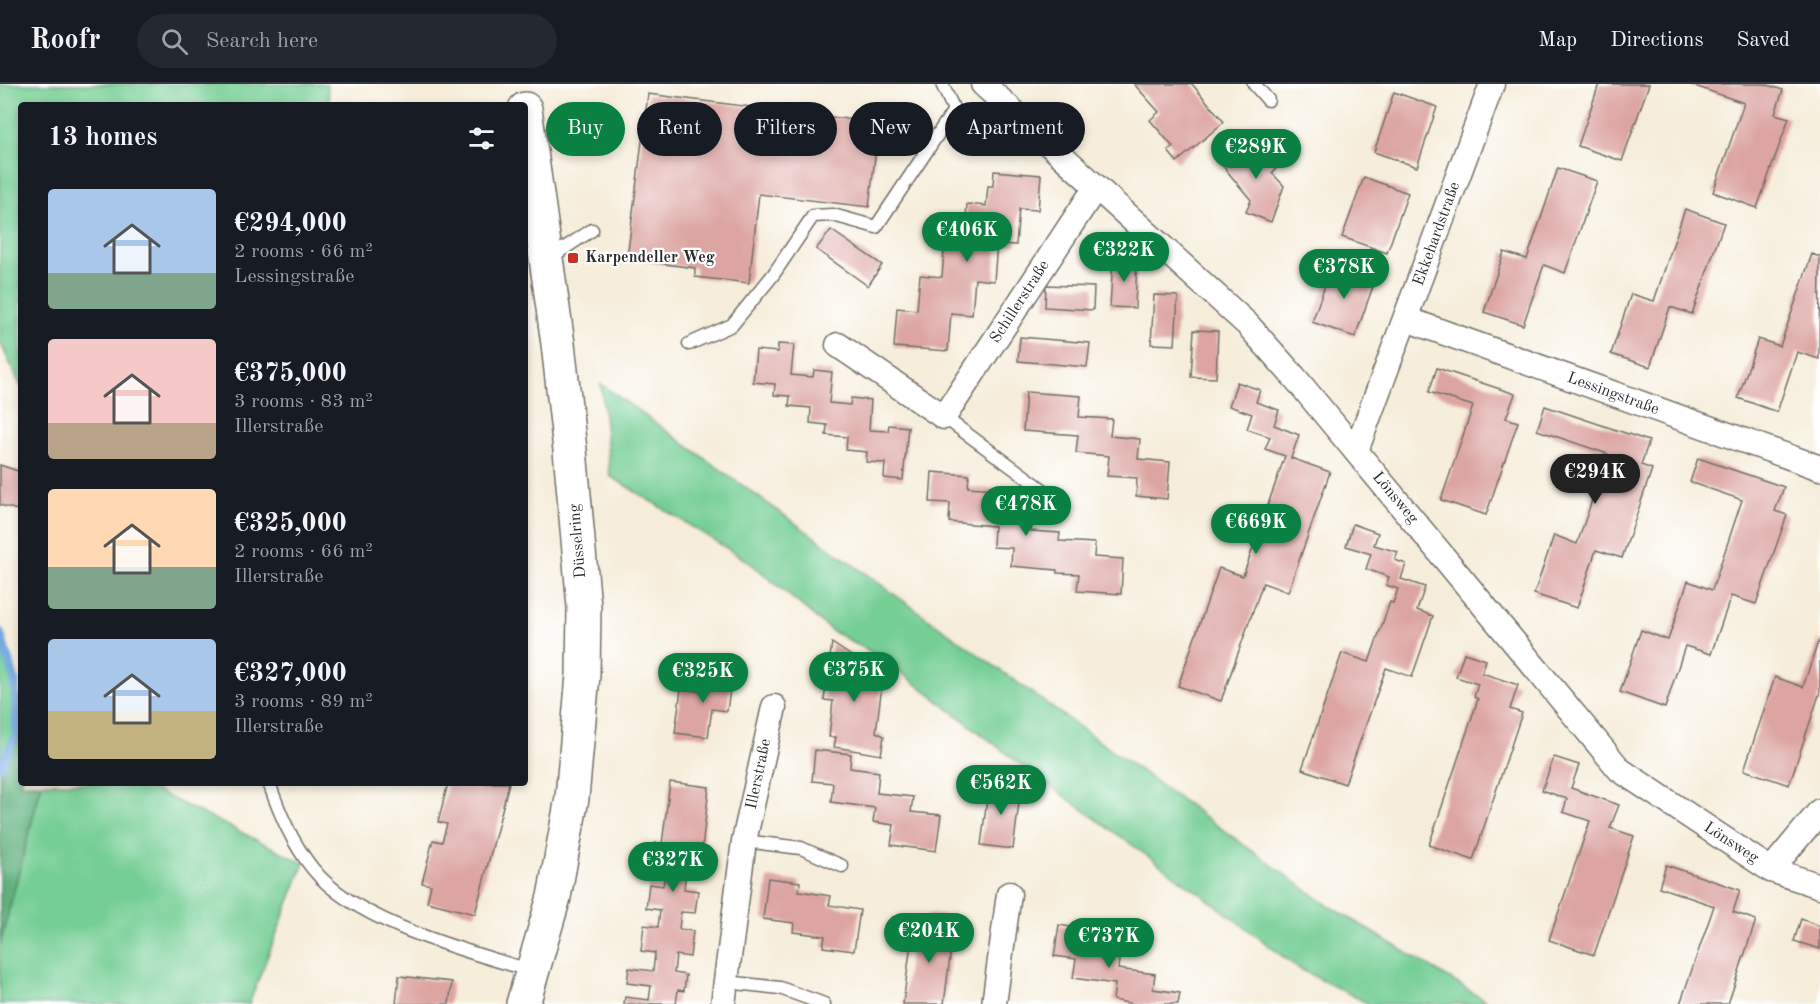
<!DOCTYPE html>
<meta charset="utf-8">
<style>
:root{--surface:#171b24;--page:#242831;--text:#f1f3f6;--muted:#9ea1a6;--line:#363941;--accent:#0b8043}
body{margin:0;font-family:"Old Standard TT",serif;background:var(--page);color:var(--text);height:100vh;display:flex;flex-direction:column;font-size:22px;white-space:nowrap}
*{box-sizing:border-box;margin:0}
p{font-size:20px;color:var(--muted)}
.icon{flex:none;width:33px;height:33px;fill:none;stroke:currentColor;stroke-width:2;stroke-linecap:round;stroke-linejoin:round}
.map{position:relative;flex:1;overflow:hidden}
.side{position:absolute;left:18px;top:18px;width:510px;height:684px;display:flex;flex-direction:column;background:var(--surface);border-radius:6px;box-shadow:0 3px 9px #0003}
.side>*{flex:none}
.hud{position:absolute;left:546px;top:18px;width:570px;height:54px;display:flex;gap:12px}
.price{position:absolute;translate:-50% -51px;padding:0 14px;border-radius:21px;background:var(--accent);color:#fff;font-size:20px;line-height:39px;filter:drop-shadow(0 2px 3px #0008)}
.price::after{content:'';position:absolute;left:50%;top:36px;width:18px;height:14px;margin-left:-9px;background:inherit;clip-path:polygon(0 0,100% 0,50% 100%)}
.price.on{background:#222;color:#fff}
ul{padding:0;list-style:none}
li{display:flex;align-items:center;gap:18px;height:150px;padding:0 30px}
li span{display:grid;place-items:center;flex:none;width:168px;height:120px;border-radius:6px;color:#555}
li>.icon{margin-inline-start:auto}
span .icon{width:72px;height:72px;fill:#fffc;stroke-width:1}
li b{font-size:26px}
h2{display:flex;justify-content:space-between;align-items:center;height:72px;padding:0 30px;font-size:26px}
.pill{padding:0 21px;border-radius:27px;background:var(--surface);box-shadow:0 3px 9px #0003;font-size:21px;line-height:54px}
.pill.on{background:var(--accent);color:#fff}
header{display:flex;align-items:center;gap:36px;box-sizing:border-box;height:84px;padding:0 30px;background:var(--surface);border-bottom:2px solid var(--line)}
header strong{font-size:28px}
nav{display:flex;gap:33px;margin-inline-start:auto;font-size:21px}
.search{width:420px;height:54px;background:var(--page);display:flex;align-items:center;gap:15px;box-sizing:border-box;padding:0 21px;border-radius:33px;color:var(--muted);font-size:22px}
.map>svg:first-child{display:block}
.green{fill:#75ce94;stroke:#507c60;stroke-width:1.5}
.forest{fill:#60b17e;stroke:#466e54;stroke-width:1.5}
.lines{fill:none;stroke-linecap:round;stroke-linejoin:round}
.stream{stroke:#71a8df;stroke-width:9}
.building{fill:#dca5a2}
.lane-casing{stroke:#726f68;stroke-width:15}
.street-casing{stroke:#726f68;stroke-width:27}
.secondary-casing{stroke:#726f68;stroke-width:36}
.lane{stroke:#fff;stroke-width:12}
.street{stroke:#fff;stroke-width:24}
.secondary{stroke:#fff;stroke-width:33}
.poi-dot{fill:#c8321e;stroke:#fff;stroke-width:2}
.labels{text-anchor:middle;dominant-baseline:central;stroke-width:4.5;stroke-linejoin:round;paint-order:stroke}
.street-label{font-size:16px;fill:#2b2b2b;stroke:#fff}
.poi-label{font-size:16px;font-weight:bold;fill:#2b2b2b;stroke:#fff;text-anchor:start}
</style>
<header>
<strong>Roofr</strong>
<div class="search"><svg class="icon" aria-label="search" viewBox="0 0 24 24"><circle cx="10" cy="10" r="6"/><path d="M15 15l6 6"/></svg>Search here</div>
<nav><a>Map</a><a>Directions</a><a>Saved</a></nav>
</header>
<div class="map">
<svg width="1820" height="920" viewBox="0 0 1820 920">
<rect width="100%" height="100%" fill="#fff"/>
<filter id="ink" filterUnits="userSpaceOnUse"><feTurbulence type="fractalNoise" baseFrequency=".0167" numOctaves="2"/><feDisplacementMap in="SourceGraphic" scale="12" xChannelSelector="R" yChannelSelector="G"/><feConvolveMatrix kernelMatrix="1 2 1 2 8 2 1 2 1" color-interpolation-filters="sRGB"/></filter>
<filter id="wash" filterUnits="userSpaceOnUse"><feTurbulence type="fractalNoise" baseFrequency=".008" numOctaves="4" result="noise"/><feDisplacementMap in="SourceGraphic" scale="24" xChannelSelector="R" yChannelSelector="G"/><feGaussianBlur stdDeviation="1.35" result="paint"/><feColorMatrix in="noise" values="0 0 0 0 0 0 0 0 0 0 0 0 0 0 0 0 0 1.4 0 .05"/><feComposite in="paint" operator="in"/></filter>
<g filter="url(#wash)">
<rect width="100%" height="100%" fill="#f6edda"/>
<g class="green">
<path d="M0 0H327L330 21H21V303L0 258Z"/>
<path d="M601 300 1325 819 1491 920H1369L1298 884 1217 822 1028 686 881 573 832 547 749 478 610 392Z"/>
<path d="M0 549 21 617V654L0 679Z"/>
<path d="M42 699H140L304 779 249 920H0V860Z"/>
</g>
<path class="forest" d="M21 654V699H42L0 860V679Z"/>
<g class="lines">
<path class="stream" d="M0 549 15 597 16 651 0 683"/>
</g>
<g id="blocks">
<g class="building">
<path d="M1134 0H1192L1224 38 1177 78 1168 67 1173 63 1150 36 1159 28Z"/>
<path d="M1599 0H1649L1622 77 1578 62Z"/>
<path d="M1689 0H1764L1783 6 1775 30 1789 34 1757 124 1713 108 1744 19Z"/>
<path d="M1394 8 1437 23 1417 83 1374 68Z"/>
<path d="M648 10 879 39 869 123 759 110 749 199 695 193V184L627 175Z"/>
<path d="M1251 56 1276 85 1272 89 1284 102 1271 138 1246 128 1251 116 1222 81Z"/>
<path d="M1558 84 1597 97 1565 189 1544 181 1523 241 1484 228 1504 168 1527 175Z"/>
<path d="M994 87 1041 91 1038 126 1019 125 1016 161 997 160 994 197 975 195 972 231 951 229 948 267 894 263 897 224 917 226 920 191 942 193 945 155 964 157 967 120 986 122 988 102H993Z"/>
<path d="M1364 93 1408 109 1387 169 1342 153Z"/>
<path d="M1685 125 1724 139 1692 230 1670 223 1650 283 1611 270 1631 210 1654 217Z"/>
<path d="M831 146 882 181 868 202 816 165Z"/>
<path d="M1812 170 1820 173 1819 275 1797 268 1777 328 1738 314 1758 255 1780 262Z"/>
<path d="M1113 174 1137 176 1135 224 1110 223Z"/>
<path d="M1333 179 1376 194 1355 253 1312 238Z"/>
<path d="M1046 201 1094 203 1093 226 1045 223Z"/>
<path d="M1154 211 1178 212 1175 261 1151 260Z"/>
<path d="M1194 246 1218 247 1216 294 1191 293Z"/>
<path d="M1020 253 1090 259 1087 283 1018 277Z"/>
<path d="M778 260 794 261 791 291 813 293 814 286 832 288 829 319 850 321 851 314 871 316 869 346 888 347 889 341 908 343 903 396 884 394 885 379 866 378 867 368 846 366 847 353 826 351 827 341 810 339 811 324 789 322 790 312 774 311 775 300 753 298 756 266 778 268Z"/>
<path d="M1437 284 1515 310 1506 334 1518 338 1486 431 1441 416 1473 322 1429 308Z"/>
<path d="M1237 298 1260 306 1256 318 1279 326 1274 341 1299 351 1291 374 1330 388 1288 508 1263 499 1221 617 1178 602 1219 484 1243 492 1285 372 1265 365 1270 353 1247 345 1252 330 1229 322Z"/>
<path d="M1026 308 1081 312 1079 333 1112 335 1110 352 1140 355 1138 375 1170 378 1167 415 1136 412 1137 394 1107 392 1109 372 1076 369 1078 351 1023 347Z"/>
<path d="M1545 322 1649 357 1641 381 1652 385 1622 474 1596 466 1577 524 1534 510 1554 451 1577 460 1608 370 1537 346Z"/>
<path d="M1698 374 1784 403 1775 427 1787 431 1756 520 1731 512 1711 570 1685 562 1665 624 1620 608 1641 546 1668 556 1688 497 1712 506 1742 416 1690 398Z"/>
<path d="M0 381 21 388V427L0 421Z"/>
<path d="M932 388 969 391 968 403 997 405 995 432 1032 434 1031 447 1060 449 1059 457 1095 459 1094 473 1123 475 1121 510 1077 507 1079 490 1057 489V486L1011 482 1012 464 993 463 994 442 949 438 950 419 930 418Z"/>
<path d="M1353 440 1378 449 1374 461 1398 468 1395 476 1406 480 1401 495 1425 503 1417 526 1433 532 1412 593 1386 584 1345 700 1302 685 1342 569 1369 578 1390 518 1393 519 1398 505 1386 501 1389 493 1366 485 1371 470 1346 462Z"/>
<path d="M1820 552V608L1789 701 1744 686 1775 593 1803 603Z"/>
<path d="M832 559 883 593 876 648 884 652 881 671 834 663 836 653H829L833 617 824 616Z"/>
<path d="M1464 569 1486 576 1482 589 1518 601 1510 625 1522 629 1473 776 1429 761 1478 615 1474 613 1478 600 1456 593Z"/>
<path d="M701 587 732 591 727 627 712 625 708 653 675 649 681 605 699 608Z"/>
<path d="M815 666 851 670 850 684 879 688 877 709 913 713 911 728 941 731 936 767 891 761 894 741 873 738 875 724 831 718 833 699 812 697Z"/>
<path d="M1554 673 1579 681 1571 704 1619 721 1610 744 1634 752 1594 871 1549 856 1590 737 1563 728 1567 715 1542 706Z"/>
<path d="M670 698 709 703 702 765H704L701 788 686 787 684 805 698 807 695 829 681 828 679 845 693 847 690 873 676 871 674 889 686 891 684 907 678 906 676 920H624L625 913 649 916 651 902 627 899 629 884 653 887 655 869 641 867 644 841 658 843 660 826 646 824 649 800 663 802 666 784 652 782 655 759 662 760Z"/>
<path d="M448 699H509L475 830 427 818 431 801 422 799 433 756 442 758 447 740 438 738Z"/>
<path d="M989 700 1021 704 1013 765 981 761Z"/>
<path d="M1666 781 1740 806 1733 828 1756 836 1728 920H1680L1714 822 1659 803Z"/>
<path d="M768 794 800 798 799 807 831 812 829 821 860 826 854 867 823 863 825 852 793 848 794 839 763 835Z"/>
<path d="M927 830 950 833 947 857H952L944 920H903L912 852 924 853Z"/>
<path d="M1801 835 1820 842V865L1794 857Z"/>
<path d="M1059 841 1095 847 1092 862 1120 866 1118 885 1155 890 1153 905 1180 909 1178 920H1134L1113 916 1115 900 1073 894 1076 875 1054 872Z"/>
<path d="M399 892 452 898 449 920H396Z"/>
</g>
</g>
</g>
<g filter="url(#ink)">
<use href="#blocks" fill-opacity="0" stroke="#726f68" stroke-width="1.5"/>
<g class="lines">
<g class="lane-casing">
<g id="lane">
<path d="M1254 0 1268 16"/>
<path d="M548 175 592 146"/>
<path d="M689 260 732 241 773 191 813 132 833 131 876 143 954 26 942 0"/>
<path d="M944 333 1057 416"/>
<path d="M269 699C280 730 292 759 313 785 356 839 467 867 532 887"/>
<path d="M744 757 801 764 842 782"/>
<path d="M727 898 780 904 824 920"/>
</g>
</g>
<g class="street-casing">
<g id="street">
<path d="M983 0 1247 240 1296 295 1620 686 1771 786 1820 802"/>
<path d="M1406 235 1820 384"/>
<path d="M838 261 944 333 1096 103"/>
<path d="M1356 367 1492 0"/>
<path d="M1771 786 1820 727"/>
<path d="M723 920 744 757 774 623"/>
<path d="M994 920 1009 810"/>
</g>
</g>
<g class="secondary-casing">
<path id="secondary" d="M523 920 554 813 572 714 583 591 584 523 570 366 558 260 525 25"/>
</g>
<use href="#lane" class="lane"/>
<use href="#street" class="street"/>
<use href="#secondary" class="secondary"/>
</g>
</g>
<rect class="poi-dot" x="567" y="168" width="12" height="12" rx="3"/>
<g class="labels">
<g class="street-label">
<text transform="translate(1437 150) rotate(-70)">Ekkehardstraße</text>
<text transform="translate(1020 218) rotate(-57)">Schillerstraße</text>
<text transform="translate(1613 310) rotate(20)">Lessingstraße</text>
<text transform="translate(1395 414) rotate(50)">Lönsweg</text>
<text transform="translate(578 457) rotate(-95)">Düsselring</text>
<text transform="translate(759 690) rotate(-78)">Illerstraße</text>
<text transform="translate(1731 759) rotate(33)">Lönsweg</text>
</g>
<g class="poi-label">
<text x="585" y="174">Karpendeller Weg</text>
</g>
</g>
</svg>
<b class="price" style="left:1256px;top:96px">€289K</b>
<b class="price" style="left:967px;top:179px">€406K</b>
<b class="price" style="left:1124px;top:199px">€322K</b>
<b class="price" style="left:1344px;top:216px">€378K</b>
<b class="price on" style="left:1595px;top:421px">€294K</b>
<b class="price" style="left:1026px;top:453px">€478K</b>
<b class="price" style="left:1256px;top:471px">€669K</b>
<b class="price" style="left:854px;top:619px">€375K</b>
<b class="price" style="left:703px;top:620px">€325K</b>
<b class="price" style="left:1001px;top:732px">€562K</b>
<b class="price" style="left:673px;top:809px">€327K</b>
<b class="price" style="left:929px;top:880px">€204K</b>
<b class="price" style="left:1109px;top:885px">€737K</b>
<div class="hud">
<a class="pill on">Buy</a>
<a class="pill">Rent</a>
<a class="pill">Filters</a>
<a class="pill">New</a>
<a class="pill">Apartment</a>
</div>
<section class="side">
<h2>13 homes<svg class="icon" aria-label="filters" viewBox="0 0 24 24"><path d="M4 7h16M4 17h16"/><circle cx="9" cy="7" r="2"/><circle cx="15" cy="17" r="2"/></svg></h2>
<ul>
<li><span style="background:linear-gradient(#a9c7e8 70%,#7fa58c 0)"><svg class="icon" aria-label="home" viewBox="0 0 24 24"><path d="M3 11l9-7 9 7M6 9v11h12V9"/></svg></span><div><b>€294,000</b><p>2 rooms · 66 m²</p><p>Lessingstraße</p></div></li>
<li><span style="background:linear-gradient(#f6c9c9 70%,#b9a48a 0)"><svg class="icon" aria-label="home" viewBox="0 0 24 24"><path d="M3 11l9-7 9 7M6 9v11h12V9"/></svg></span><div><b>€375,000</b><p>3 rooms · 83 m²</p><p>Illerstraße</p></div></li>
<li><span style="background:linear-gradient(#ffd9b3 65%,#7fa58c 0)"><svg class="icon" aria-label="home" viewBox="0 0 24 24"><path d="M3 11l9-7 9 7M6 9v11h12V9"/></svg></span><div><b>€325,000</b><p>2 rooms · 66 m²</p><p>Illerstraße</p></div></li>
<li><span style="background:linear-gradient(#a9c7e8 60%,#c2b280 0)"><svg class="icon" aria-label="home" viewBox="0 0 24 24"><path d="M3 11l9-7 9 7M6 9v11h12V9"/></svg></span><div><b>€327,000</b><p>3 rooms · 89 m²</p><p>Illerstraße</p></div></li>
</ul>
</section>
</div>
